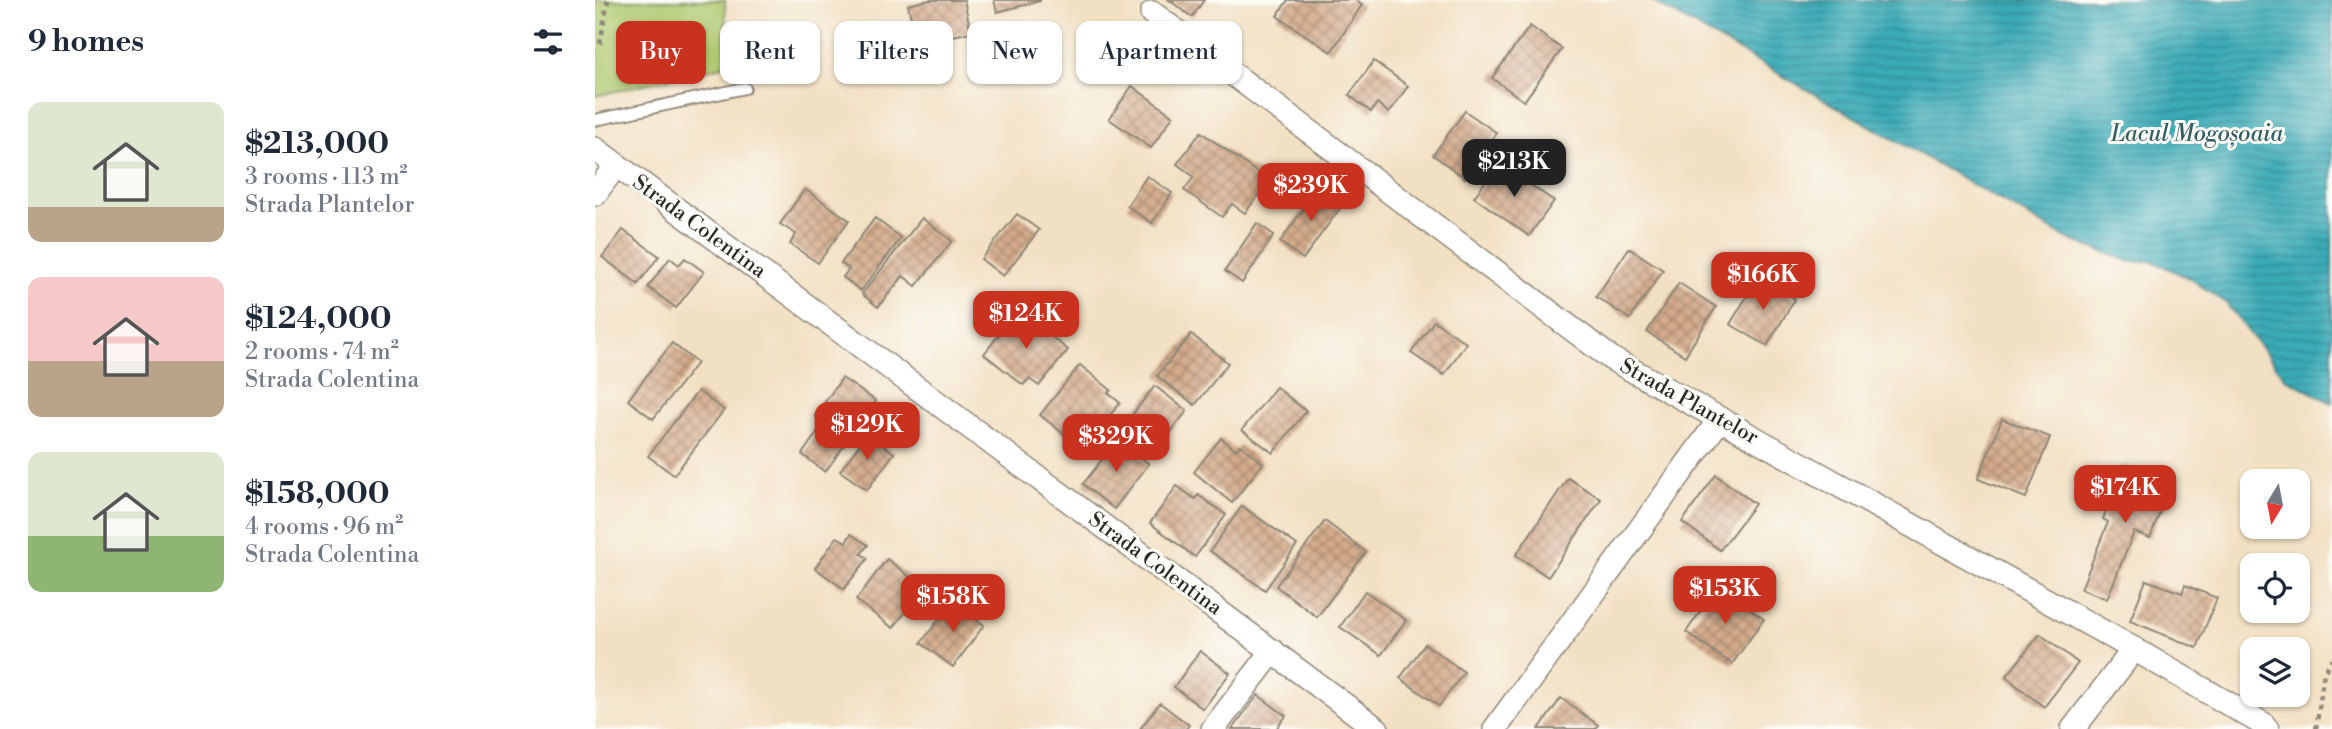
<!DOCTYPE html>
<meta charset="utf-8">
<style>
:root{--surface:#fff;--page:#f2f2f3;--text:#1f2937;--muted:#747a83;--accent:#c8321e}
body{margin:0;font-family:"Libre Bodoni",serif;background:var(--page);color:var(--text);height:100vh;display:flex;flex-direction:column;font-size:26px;white-space:nowrap}
*{box-sizing:border-box;margin:0}
p{font-size:23px;color:var(--muted)}
.icon{flex:none;width:38px;height:38px;fill:none;stroke:currentColor;stroke-width:2;stroke-linecap:round;stroke-linejoin:round}
.map{position:relative;flex:1;overflow:hidden}
.sheet{display:flex;flex-direction:column;background:var(--surface);width:595px}
.sheet>*{flex:none}
.banner{position:absolute;left:21px;top:21px;width:665px;height:63px;display:flex;gap:14px}
.needle{width:46px;rotate:190deg}
.buttons{position:absolute;left:1645px;top:469px;display:grid;gap:14px}
.buttons a{display:grid;place-items:center;width:70px;height:70px;border-radius:14px;background:var(--surface);box-shadow:0 2px 5px #0004;font-size:35px}
.price{position:absolute;translate:-50% -60px;padding:0 16px;border-radius:14px;background:var(--accent);color:#fff;font-size:23px;line-height:46px;filter:drop-shadow(0 2px 4px #0008)}
.price::after{content:'';position:absolute;left:50%;top:42px;width:21px;height:16px;margin-left:-10px;background:inherit;clip-path:polygon(0 0,100% 0,50% 100%)}
.price.current{background:#222;color:#fff}
ul{padding:0;list-style:none}
li{display:flex;align-items:center;gap:21px;height:175px;padding:0 28px}
li span{display:grid;place-items:center;flex:none;width:196px;height:140px;border-radius:14px;color:#555}
li>.icon{margin-inline-start:auto}
span .icon{width:84px;height:84px;fill:#fffc;stroke-width:1}
li b{font-size:30px}
h2{display:flex;justify-content:space-between;align-items:center;height:84px;padding:0 28px;font-size:30px}
.tag{padding:0 24px;border-radius:14px;background:var(--surface);box-shadow:0 2px 5px #0004;font-size:24px;line-height:63px}
.tag.current{background:var(--accent);color:#fff}
main{display:flex;flex:1;min-height:0}
.map>svg:first-child{display:block}
.park{fill:#aec76d;stroke:#6c794c;stroke-width:2}
.water{fill:url(#water-rules);stroke:#326b71;stroke-width:2}
.building{fill:url(#building-cross-hatch)}
.lines{fill:none;stroke-linecap:round;stroke-linejoin:round}
.lane-casing{stroke:#8e8677;stroke-width:14}
.street-casing{stroke:#8e8677;stroke-width:26}
.path{stroke:#8e8677;stroke-width:4.5;stroke-dasharray:5 5;stroke-linecap:butt}
.lane{stroke:#fff;stroke-width:10}
.street{stroke:#fff;stroke-width:23}
.labels{text-anchor:middle;dominant-baseline:central;stroke-width:6;stroke-linejoin:round;paint-order:stroke}
.street-label{font-size:21px;fill:#2b2b2b;stroke:#fdfcf7}
.water-label{font-size:23px;font-style:italic;fill:#315e63;stroke:#fdfcf7}
</style>
<main>
<section class="sheet">
<h2>9 homes<svg class="icon" aria-label="filters" viewBox="0 0 24 24"><path d="M4 7h16M4 17h16"/><circle cx="9" cy="7" r="2"/><circle cx="15" cy="17" r="2"/></svg></h2>
<ul>
<li><span style="background:linear-gradient(#dfe7d0 75%,#b9a48a 0)"><svg class="icon" aria-label="home" viewBox="0 0 24 24"><path d="M3 11l9-7 9 7M6 9v11h12V9"/></svg></span><div><b>$213,000</b><p>3 rooms · 113 m²</p><p>Strada Plantelor</p></div></li>
<li><span style="background:linear-gradient(#f6c9c9 60%,#b9a48a 0)"><svg class="icon" aria-label="home" viewBox="0 0 24 24"><path d="M3 11l9-7 9 7M6 9v11h12V9"/></svg></span><div><b>$124,000</b><p>2 rooms · 74 m²</p><p>Strada Colentina</p></div></li>
<li><span style="background:linear-gradient(#dfe7d0 60%,#8fb573 0)"><svg class="icon" aria-label="home" viewBox="0 0 24 24"><path d="M3 11l9-7 9 7M6 9v11h12V9"/></svg></span><div><b>$158,000</b><p>4 rooms · 96 m²</p><p>Strada Colentina</p></div></li>
</ul>
</section>
<div class="map">
<svg width="1737" height="729" viewBox="0 0 1737 729">
<defs>
<pattern id="water-rules" width="6" height="5" patternUnits="userSpaceOnUse" patternTransform="scale(1.75)"><rect width="6" height="5" fill="#3aabb7"/><path d="M0 2.5h6" fill="none" stroke="#318b95"/></pattern>
<pattern id="building-cross-hatch" width="8" height="8" patternUnits="userSpaceOnUse" patternTransform="scale(1.75)"><rect width="8" height="8" fill="#d4ab8b"/><path d="M0 0l8 8M0 8l8-8" fill="none" stroke="#ac8b72"/></pattern>
</defs>
<rect width="100%" height="100%" fill="#fdfcf7"/>
<filter id="ink" filterUnits="userSpaceOnUse"><feTurbulence type="fractalNoise" baseFrequency=".0143" numOctaves="2"/><feDisplacementMap in="SourceGraphic" scale="14" xChannelSelector="R" yChannelSelector="G"/><feConvolveMatrix kernelMatrix="1 2 1 2 8 2 1 2 1" color-interpolation-filters="sRGB"/></filter>
<filter id="wash" filterUnits="userSpaceOnUse"><feTurbulence type="fractalNoise" baseFrequency=".00686" numOctaves="4" result="noise"/><feDisplacementMap in="SourceGraphic" scale="28" xChannelSelector="R" yChannelSelector="G"/><feGaussianBlur stdDeviation="1.57" result="paint"/><feColorMatrix in="noise" values="0 0 0 0 0 0 0 0 0 0 0 0 0 0 0 0 0 1.4 0 .05"/><feComposite in="paint" operator="in"/></filter>
<g filter="url(#wash)">
<rect width="100%" height="100%" fill="#f2e0c3"/>
<path class="park" d="M0 0H130L132 65 0 96Z"/>
<path class="water" d="M1055 0H1737V403L1690 378 1630 302 1594 278 1557 261 1536 262 1473 239Z"/>
<g id="blocks">
<g class="building">
<path d="M334 0H369L376 32 322 44 313 5Z"/>
<path d="M399 0H445V1L402 12Z"/>
<path d="M574 0H609L597 17Z"/>
<path d="M693 0H760L767 5 736 52 682 16Z"/>
<path d="M935 26 967 49 929 101 897 78Z"/>
<path d="M779 61 813 86 794 113 782 103 776 112 754 95Z"/>
<path d="M537 86 578 116 556 148 514 119Z"/>
<path d="M870 111 902 133 870 178 838 155Z"/>
<path d="M606 132 674 181 650 213 637 204 627 217 589 190 599 177 582 164Z"/>
<path d="M904 163 959 201 934 236 879 197Z"/>
<path d="M552 176 577 193 557 223 532 206Z"/>
<path d="M724 187 748 204 708 259 685 242Z"/>
<path d="M210 189 254 220 223 263 195 244 201 234 185 224Z"/>
<path d="M422 214 444 230 408 276 386 259Z"/>
<path d="M280 218 306 238 266 291 248 277 254 269 246 263Z"/>
<path d="M327 218 357 241 321 286 308 276 283 307 267 294Z"/>
<path d="M662 223 679 235 647 283 630 271Z"/>
<path d="M28 230 64 256 43 284 7 257Z"/>
<path d="M1034 248 1068 270 1035 319 1001 297Z"/>
<path d="M75 258 84 265 90 258 109 272 81 308 53 287Z"/>
<path d="M1164 277 1200 299 1172 346 1135 324Z"/>
<path d="M1084 283 1121 307 1090 356 1052 332Z"/>
<path d="M423 310 473 350 444 386 434 379 428 385 389 354Z"/>
<path d="M839 321 871 343 849 375 816 353Z"/>
<path d="M596 334 633 363 600 405 562 376Z"/>
<path d="M77 343 102 363 58 419 33 400Z"/>
<path d="M485 365 516 390 513 393 525 403 495 440 487 434 480 443 445 415Z"/>
<path d="M247 378 281 401 254 440 220 416Z"/>
<path d="M560 386 592 411 561 450 529 425Z"/>
<path d="M681 387 711 411 678 453 647 430Z"/>
<path d="M103 391 129 410 79 475 53 456Z"/>
<path d="M1407 419 1455 437 1431 498 1383 479Z"/>
<path d="M227 426 251 443 230 472 207 454Z"/>
<path d="M272 434 299 453 272 490 245 471Z"/>
<path d="M626 438 641 450 645 445 668 463 637 503 599 472Z"/>
<path d="M523 439 554 464 519 509 488 484Z"/>
<path d="M1529 465 1576 484 1555 538 1539 532 1512 599 1486 589 1513 522 1508 519Z"/>
<path d="M1121 475 1160 504 1125 550 1087 522Z"/>
<path d="M973 478 1006 499 953 577 921 555Z"/>
<path d="M582 486 600 499 603 495 631 515 600 557 555 523Z"/>
<path d="M647 506 702 545 670 590 615 551Z"/>
<path d="M730 521 771 552 722 617 681 586Z"/>
<path d="M256 534 273 545 266 554 273 558 249 589 220 568 242 537 251 542Z"/>
<path d="M292 559 329 588 298 628 261 600Z"/>
<path d="M1551 580 1587 593 1590 585 1622 598 1602 648 1535 621Z"/>
<path d="M1123 587 1169 619 1137 664 1091 632Z"/>
<path d="M770 591 811 620 786 655 745 627Z"/>
<path d="M357 602 389 625 358 667 326 643Z"/>
<path d="M1445 634 1483 663 1449 707 1411 677Z"/>
<path d="M830 644 869 672 844 706 805 678Z"/>
<path d="M605 651 635 673 608 709 579 687Z"/>
<path d="M663 695 691 716 681 729H637Z"/>
<path d="M966 698 1003 725 1001 729H944Z"/>
<path d="M565 703 594 725 591 729H545Z"/>
</g>
</g>
</g>
<g filter="url(#ink)">
<use href="#blocks" fill-opacity="0" stroke="#8e8677" stroke-width="2"/>
<g class="lines">
<g class="lane-casing">
<path id="lane" d="M0 120 150 88"/>
</g>
<g class="street-casing">
<g id="street">
<path d="M557 13 1017 359 1539 649 1668 724 1672 729"/>
<path d="M0 149 782 729"/>
<path d="M0 194 21 165"/>
<path d="M618 729 678 651"/>
<path d="M900 729 1125 419"/>
<path d="M1478 729 1539 649"/>
</g>
</g>
<g class="path">
<path d="M5 44 13 0"/>
<path d="M1721 729 1729 673 1737 659"/>
</g>
<use href="#lane" class="lane"/>
<use href="#street" class="street"/>
</g>
</g>
<g class="labels">
<g class="street-label">
<text transform="translate(104 227) rotate(36)">Strada Colentina</text>
<text transform="translate(1094 402) rotate(29)">Strada Plantelor</text>
<text transform="translate(560 564) rotate(36)">Strada Colentina</text>
</g>
<g class="water-label">
<text x="1602" y="134">Lacul Mogoșoaia</text>
</g>
</g>
</svg>
<div class="buttons">
<a><svg class="needle" viewBox="-14 -14 28 28"><path d="M0-13l5 13h-10z" fill="#e53935"/><path d="M0 13l5-13h-10z" fill="#747a83"/></svg></a>
<a><svg class="icon" aria-label="locate" viewBox="0 0 24 24"><circle cx="12" cy="12" r="6"/><path d="M12 2v4M12 18v4M2 12h4M18 12h4"/></svg></a>
<a><svg class="icon" aria-label="layers" viewBox="0 0 24 24"><path d="M12 4l9 5-9 5-9-5zM3 14l9 5 9-5"/></svg></a>
</div>
<b class="price current" style="left:919px;top:199px">$213K</b>
<b class="price" style="left:716px;top:223px">$239K</b>
<b class="price" style="left:1168px;top:312px">$166K</b>
<b class="price" style="left:431px;top:351px">$124K</b>
<b class="price" style="left:272px;top:462px">$129K</b>
<b class="price" style="left:521px;top:474px">$329K</b>
<b class="price" style="left:1530px;top:525px">$174K</b>
<b class="price" style="left:1130px;top:626px">$153K</b>
<b class="price" style="left:358px;top:634px">$158K</b>
<div class="banner">
<a class="tag current">Buy</a>
<a class="tag">Rent</a>
<a class="tag">Filters</a>
<a class="tag">New</a>
<a class="tag">Apartment</a>
</div>
</div>
</main>
